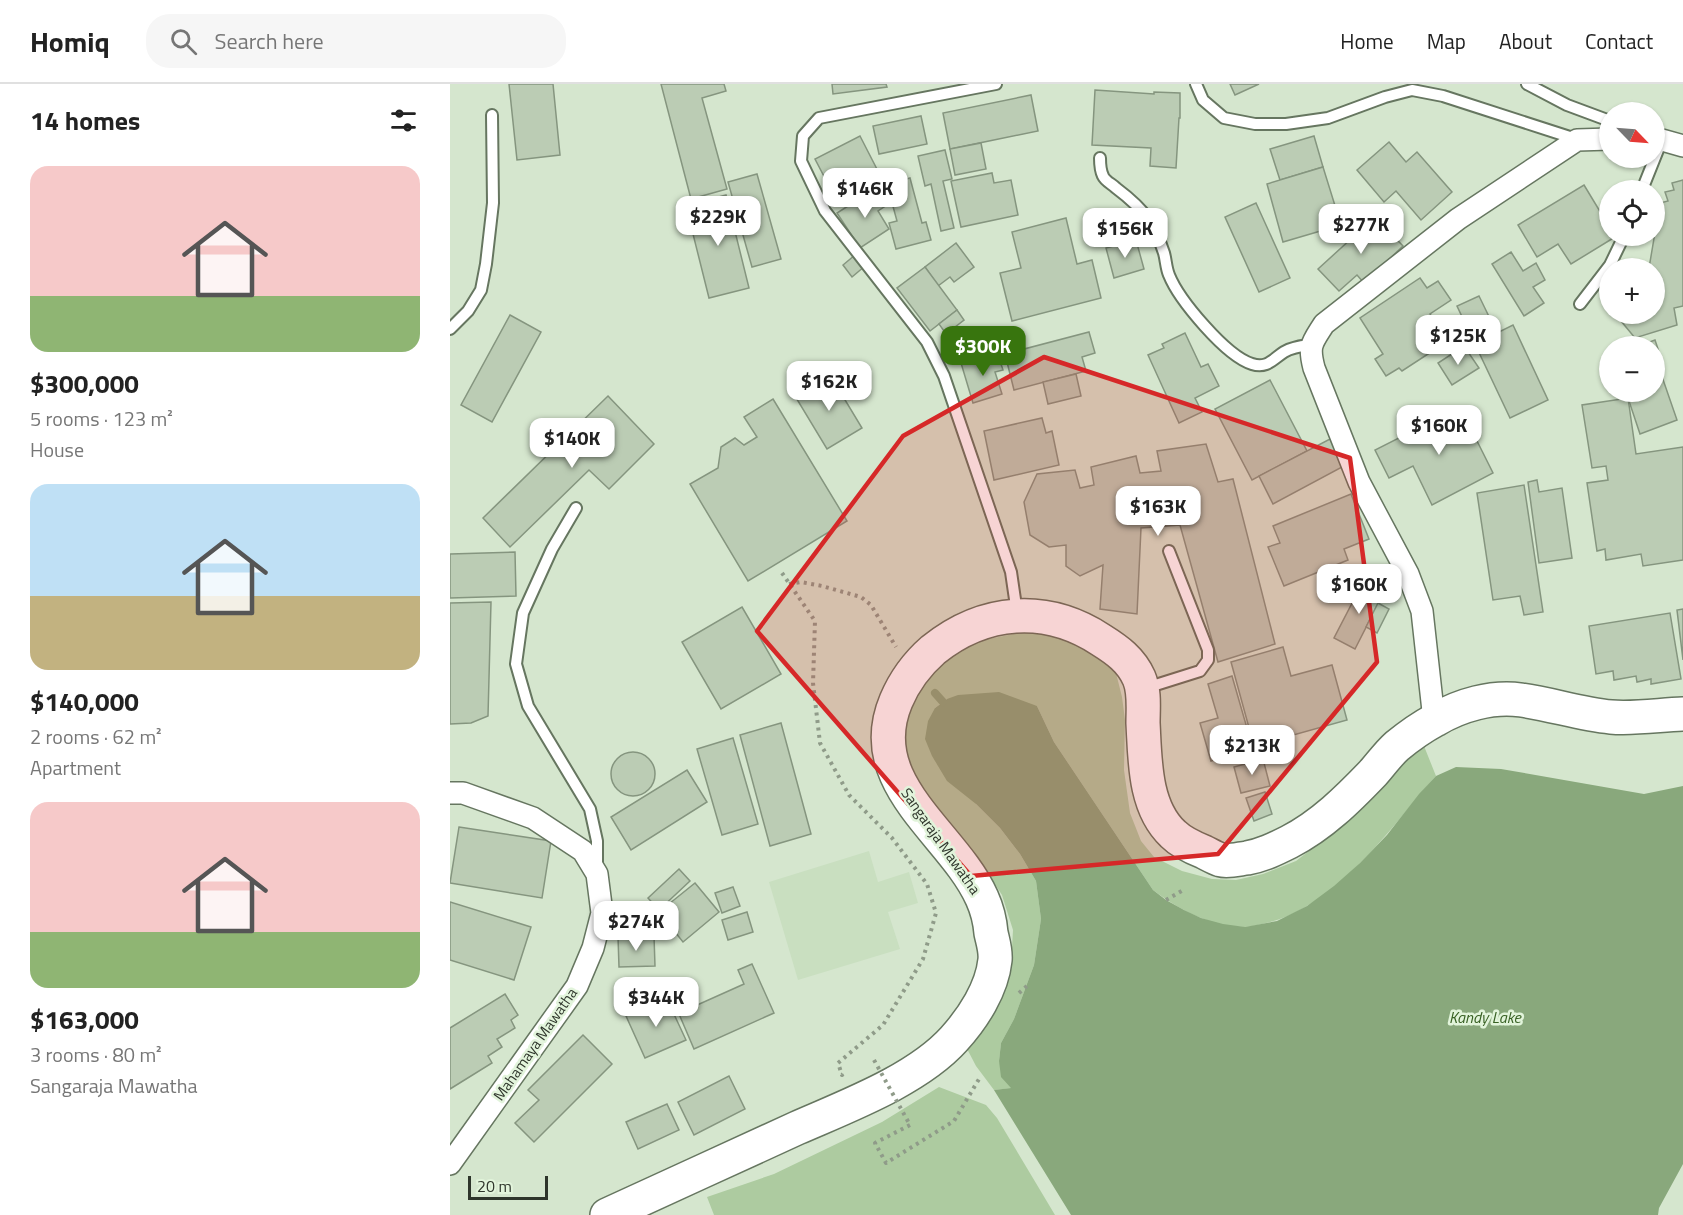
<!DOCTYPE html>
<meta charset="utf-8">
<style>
:root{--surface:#fff;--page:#f6f6f6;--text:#222;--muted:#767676;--line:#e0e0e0;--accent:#38750e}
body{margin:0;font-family:"Titillium Web",sans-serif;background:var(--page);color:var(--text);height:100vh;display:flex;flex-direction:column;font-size:22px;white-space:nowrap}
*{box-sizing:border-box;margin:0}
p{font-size:20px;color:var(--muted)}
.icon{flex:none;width:33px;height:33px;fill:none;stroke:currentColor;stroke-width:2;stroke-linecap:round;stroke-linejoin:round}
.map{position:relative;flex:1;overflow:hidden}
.drawer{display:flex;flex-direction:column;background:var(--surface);width:450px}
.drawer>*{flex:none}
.needle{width:39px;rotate:115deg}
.buttons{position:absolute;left:1149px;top:18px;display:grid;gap:12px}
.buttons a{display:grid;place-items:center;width:66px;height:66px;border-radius:50%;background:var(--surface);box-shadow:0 2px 4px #0004;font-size:30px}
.scale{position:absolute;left:18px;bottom:15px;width:80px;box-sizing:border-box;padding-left:6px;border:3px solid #2e352b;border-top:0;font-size:16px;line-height:21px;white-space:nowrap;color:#2e352b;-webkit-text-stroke:4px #e2f4db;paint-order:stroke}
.price{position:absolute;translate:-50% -51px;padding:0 14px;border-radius:12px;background:#fff;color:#222;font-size:20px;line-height:39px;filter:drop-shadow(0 2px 3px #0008)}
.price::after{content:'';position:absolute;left:50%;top:36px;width:18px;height:14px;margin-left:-9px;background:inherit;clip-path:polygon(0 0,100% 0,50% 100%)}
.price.current{background:var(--accent);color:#fff}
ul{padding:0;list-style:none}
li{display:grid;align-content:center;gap:12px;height:318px;padding:0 30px}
li span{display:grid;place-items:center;height:186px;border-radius:18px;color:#555}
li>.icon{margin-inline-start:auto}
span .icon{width:108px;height:108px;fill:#fffc;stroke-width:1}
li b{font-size:26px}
h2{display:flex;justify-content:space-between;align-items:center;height:72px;padding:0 30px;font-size:26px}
header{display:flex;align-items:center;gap:36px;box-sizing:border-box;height:84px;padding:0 30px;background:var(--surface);border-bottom:2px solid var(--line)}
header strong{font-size:28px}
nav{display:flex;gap:33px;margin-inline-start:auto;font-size:21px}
.search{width:420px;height:54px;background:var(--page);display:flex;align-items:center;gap:15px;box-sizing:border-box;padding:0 21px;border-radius:24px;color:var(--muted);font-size:22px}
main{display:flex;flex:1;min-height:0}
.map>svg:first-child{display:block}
.built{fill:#c9dfc0}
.green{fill:#adcba0}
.water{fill:#89a87c}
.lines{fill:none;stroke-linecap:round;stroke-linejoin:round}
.stream{stroke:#89a87c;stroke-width:8}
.building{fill:#bbccb4;stroke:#85957f;stroke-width:1.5}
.lane-casing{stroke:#667660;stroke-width:14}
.street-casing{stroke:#667660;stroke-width:24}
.primary-casing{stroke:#667660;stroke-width:36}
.path{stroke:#8f9b89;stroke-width:4;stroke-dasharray:3 4.5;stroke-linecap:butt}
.lane{stroke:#fff;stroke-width:10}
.street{stroke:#fff;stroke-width:21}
.primary{stroke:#fff;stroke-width:33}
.path-bridge{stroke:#8f9b89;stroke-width:4;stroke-dasharray:3 4.5;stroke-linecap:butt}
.marked{fill:#d62828;fill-opacity:0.2;stroke:#d62828;stroke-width:4.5;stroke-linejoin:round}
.labels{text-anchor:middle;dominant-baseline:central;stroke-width:5;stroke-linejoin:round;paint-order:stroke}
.street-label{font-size:15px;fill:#2e352b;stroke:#e2f4db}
.water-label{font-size:16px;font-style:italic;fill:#386124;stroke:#e2f4db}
</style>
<header>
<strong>Homiq</strong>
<div class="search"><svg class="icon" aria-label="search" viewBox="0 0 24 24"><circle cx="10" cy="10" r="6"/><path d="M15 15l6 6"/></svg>Search here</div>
<nav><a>Home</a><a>Map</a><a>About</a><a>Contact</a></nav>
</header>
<main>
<section class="drawer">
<h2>14 homes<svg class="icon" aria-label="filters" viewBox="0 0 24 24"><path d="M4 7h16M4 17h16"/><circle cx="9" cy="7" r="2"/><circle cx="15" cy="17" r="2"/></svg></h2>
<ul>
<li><span style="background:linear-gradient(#f6c9c9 70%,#8fb573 0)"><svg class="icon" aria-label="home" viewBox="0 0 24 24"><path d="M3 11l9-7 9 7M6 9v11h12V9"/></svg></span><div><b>$300,000</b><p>5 rooms · 123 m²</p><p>House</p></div></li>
<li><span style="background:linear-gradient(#bfe0f5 60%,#c2b280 0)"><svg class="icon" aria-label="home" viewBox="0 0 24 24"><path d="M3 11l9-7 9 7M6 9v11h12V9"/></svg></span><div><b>$140,000</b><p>2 rooms · 62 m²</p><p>Apartment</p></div></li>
<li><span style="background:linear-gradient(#f6c9c9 70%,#8fb573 0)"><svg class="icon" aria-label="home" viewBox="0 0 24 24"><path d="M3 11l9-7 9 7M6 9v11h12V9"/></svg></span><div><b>$163,000</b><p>3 rooms · 80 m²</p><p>Sangaraja Mawatha</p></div></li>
</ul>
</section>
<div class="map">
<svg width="1233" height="1131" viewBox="0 0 1233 1131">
<rect width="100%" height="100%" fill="#d5e6ce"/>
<path class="built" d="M419 767 428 798 459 788 468 819 438 828 450 865 348 896 319 798Z"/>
<g class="green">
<path d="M583 546 638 560 665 585 672 613 675 636 674 686 680 729 691 757 704 773 732 787 762 795 786 796 813 790 846 777 900 735 942 690 974 662 986 692C968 711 953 732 936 751 904 788 862 830 812 840 806 841 800 843 794 843 761 843 728 825 703 806L604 658 587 622 497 615 485 624 526 720 550 744 570 770 586 797 591 835 584 881 564 935 551 959 549 977 562 1004 544 1006 526 982 514 959 545 918 561 881 563 846 552 811 529 776 482 724 455 673 451 639 474 594 500 573 529 557Z"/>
<path d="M489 1003 536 1021 547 1034 605 1131H264L257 1113 324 1090 432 1038Z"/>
</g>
<path class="water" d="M549 608 587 622 604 658 703 806 716 816 734 826 751 834 773 840 795 843 827 837 857 822 884 802 910 779 937 751 969 710 986 692 1006 683 1051 685 1194 710 1233 702V1080L1209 1124 1208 1131H621L544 1006 561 1004 551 993 549 977 551 959 564 935 584 881 591 835 586 797 570 770 550 744 526 720 497 697 482 672 475 655 478 637 485 624 497 615 508 611Z"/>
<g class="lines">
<path class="stream" d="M485 609 493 618"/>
</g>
<g class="building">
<path d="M59 0H103L110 71 67 76Z"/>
<path d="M211 0H274L276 7 252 14 277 105 241 115Z"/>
<path d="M382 0H436L437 3 383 10Z"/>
<path d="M780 0H809L785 11Z"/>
<path d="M645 6 704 10V8L730 9V34H729L726 84 700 82 701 64 642 61Z"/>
<path d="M581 11 588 47 500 65 493 29Z"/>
<path d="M471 32 477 60 429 70 423 42Z"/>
<path d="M410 52 433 97 389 121 365 75Z"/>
<path d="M864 52 873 83 830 96 820 65Z"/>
<path d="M939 58 956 78 967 68 1002 108 971 136 946 107 934 118 907 86Z"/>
<path d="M531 59 536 85 505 91 500 65Z"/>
<path d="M495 66 502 95 493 97 504 144 491 147 481 100 475 102 468 72Z"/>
<path d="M873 83 891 141 833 158 817 100Z"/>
<path d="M542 89 544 99 561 96 568 131 511 143 501 97Z"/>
<path d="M307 90 331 175 302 183 278 98Z"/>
<path d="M460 94 472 139 476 138 481 156 446 165 439 139 447 137 439 108 446 98Z"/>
<path d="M1233 96V222L1224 224 1227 241 1185 254 1171 237 1192 230H1204V184H1199L1210 119 1218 117 1215 108 1224 106 1222 99Z"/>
<path d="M1134 101 1160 144V152H1164L1165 153 1121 180 1108 160 1087 173 1068 141Z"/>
<path d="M420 108 424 113 430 109 437 121 428 127 439 145 410 164 387 129Z"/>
<path d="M276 111 299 204 259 214 236 122Z"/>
<path d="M806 119 840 194 809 208 775 133Z"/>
<path d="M925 133 953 162 914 199 907 191 889 207 868 185Z"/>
<path d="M616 134 627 180 642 176 651 214 562 237 550 189 571 184 562 148Z"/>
<path d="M686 156 694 185 664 194 656 164Z"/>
<path d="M506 159 524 183 504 198 500 193 488 202 475 183Z"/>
<path d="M1061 168 1073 187 1086 179 1095 196 1083 203 1094 219 1074 232 1042 180Z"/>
<path d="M405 171 415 182 402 193 393 181Z"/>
<path d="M475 183 507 226 480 247 447 204Z"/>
<path d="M970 194 977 204 988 197 1001 216 980 230 998 257 952 287 949 284 936 292 925 275 933 270 910 234Z"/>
<path d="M1029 212 1047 249 1063 241 1098 316 1060 334 1007 222Z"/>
<path d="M507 226 514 236 496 250 489 240Z"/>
<path d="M60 231 91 248 42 338 11 321Z"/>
<path d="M639 248 645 269 632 273 636 287 564 306 555 270Z"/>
<path d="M735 249 751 283 758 280 769 302 745 314 752 328 729 339 698 271 714 264 712 260Z"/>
<path d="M1205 256 1210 271 1204 273V262H1189Z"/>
<path d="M1014 262 1029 284 1002 301 988 279Z"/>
<path d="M547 268 553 286 545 288 552 310 523 319 511 279Z"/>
<path d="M1209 284 1227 336 1190 350 1176 308H1204V286Z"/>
<path d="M626 290 631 312 598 320 593 298Z"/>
<path d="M380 291 412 344 377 365 345 312Z"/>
<path d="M820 296 857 367 802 396 765 325Z"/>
<path d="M158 312 204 360 159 405 139 386 60 463 33 434Z"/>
<path d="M1178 314 1186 370 1233 363V476L1193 482 1191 470 1156 476 1155 465 1147 467 1137 399 1158 396 1156 382 1142 384 1132 321Z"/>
<path d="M323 315 397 437 298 497 240 400 268 384 271 363 285 354 294 361 307 353 294 333Z"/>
<path d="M1010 323 1043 389 982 421 963 382 939 394 925 366Z"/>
<path d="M592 334 596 349 602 347 609 381 544 396 534 347Z"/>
<path d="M880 355 894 382 823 420 809 392Z"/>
<path d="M756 360 768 398 783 395 825 560 768 578 730 441 691 444 687 530 650 525 653 481 630 492 616 482V461L599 463 580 451 574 418 587 390 625 386 630 404 644 401 641 383 686 372 690 389 711 387 707 367Z"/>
<path d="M1087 396 1089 408 1112 404 1122 474 1089 479 1078 398Z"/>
<path d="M1074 401 1093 528 1074 531 1070 512 1043 516 1027 409Z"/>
<path d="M901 410 919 455 894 465 898 476 834 502 818 463 830 459 823 442Z"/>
<path d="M65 468 66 512 0 514V470Z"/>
<path d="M913 498 934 508 905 565 884 554Z"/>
<path d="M41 518 38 632 21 639 0 640V519Z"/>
<path d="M928 519 939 525 927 549 916 543Z"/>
<path d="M292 523 331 590 271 625 232 558Z"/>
<path d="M1233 525V576L1227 526Z"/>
<path d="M1220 529 1231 595 1201 600V595L1187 598 1186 592 1164 596 1163 587 1146 590 1139 542Z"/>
<path d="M833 563 841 592 882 581 897 636 804 662 781 578Z"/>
<path d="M782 592 803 665 761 677 750 639 768 634 758 600Z"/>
<path d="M331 639 361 750 320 762 290 651Z"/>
<path d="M283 654 308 740 272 751 247 665Z"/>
<circle cx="183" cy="690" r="22"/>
<path d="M813 675 820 702 791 709 784 683Z"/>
<path d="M237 686 257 718 181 766 161 733Z"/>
<path d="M815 708 822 730 804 737 796 714Z"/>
<path d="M9 743 101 757 92 814 0 799Z"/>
<path d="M229 785 240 797 209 826 198 814Z"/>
<path d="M245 799 269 828 233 858 209 828Z"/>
<path d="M283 803 290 822 272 829 265 809Z"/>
<path d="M0 818 81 843 64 896 0 876Z"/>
<path d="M297 828 303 848 278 856 272 836Z"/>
<path d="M204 852 205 882 169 883 168 853Z"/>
<path d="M302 880 324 929 244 965 223 916 239 909 245 922 294 900 288 886Z"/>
<path d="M55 910 68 931 61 936 65 944 47 955 52 963 38 972 42 979 0 1005V944Z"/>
<path d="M216 913 236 956 195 974 176 932Z"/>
<path d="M133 951 162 980 84 1058 65 1039 89 1016 78 1006Z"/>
<path d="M279 992 295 1025 244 1051 228 1018Z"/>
<path d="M217 1020 229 1046 188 1065 176 1038Z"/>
</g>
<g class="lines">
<g class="lane-casing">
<g id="lane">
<path d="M546 0 369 34 353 52 351 77 375 127 477 258 494 292 561 488 567 529"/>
<path d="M746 0 753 16 774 34 805 40H836L878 34 935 13 962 6 993 12 1126 55"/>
<path d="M1077 0 1117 21 1160 37"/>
<path d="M650 74C650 80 650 86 653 92 655 97 662 100 666 104 678 113 690 123 699 136 705 146 710 157 714 169 716 176 716 184 719 191 729 216 776 272 802 280 817 285 823 275 834 268 842 263 852 262 861 261"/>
<path d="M1192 106 1212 56 1209 55"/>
<path d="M1130 220 1160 181 1174 152"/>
<path d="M0 245 18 227 31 206 36 180 43 119 42 31"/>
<path d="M126 424 102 465 73 529 66 580 78 622 140 725 147 757V784"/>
<path d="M696 604 750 587 758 576V566L719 467"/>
</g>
</g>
<g class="street-casing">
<g id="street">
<path d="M1204 56H1212L1233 62"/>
<path d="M984 636 972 527 958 490 909 398 864 284C858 261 862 259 874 240L1008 135 1127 56 1160 55"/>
<path d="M0 709H13L83 734 133 767 147 790 152 829 143 864 127 902 0 1080"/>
</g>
</g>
<g class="primary-casing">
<path id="primary" d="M157 1131C220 1102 284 1073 347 1044 397 1022 467 996 504 955 523 934 542 905 545 876 546 867 543 858 541 849 540 837 537 825 532 814 503 749 411 700 446 617 454 598 467 580 483 566 534 525 596 520 651 556 667 566 681 576 689 594 695 608 693 624 693 639 695 675 694 723 723 750 731 758 744 764 754 768 760 771 765 774 771 776 778 778 789 775 797 774 813 771 825 765 839 758 872 741 898 715 923 689 931 680 938 670 947 662 958 653 972 643 985 636 1010 621 1042 612 1071 616 1101 620 1130 630 1161 633 1184 635 1209 631 1233 630"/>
</g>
<g class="path">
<path d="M332 489 365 537 363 599 370 659 399 711 442 754 477 800 486 829 473 875 433 941 388 979 392 991 393 990"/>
<path d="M339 500 351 498 372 502 411 513 421 521 446 563"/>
<path d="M716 816 735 805"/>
<path d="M569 909 577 902"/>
<path d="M460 1041 425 1059 436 1079 504 1037 529 995"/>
</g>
<use href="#lane" class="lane"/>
<use href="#street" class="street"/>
<use href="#primary" class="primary"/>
<path class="path-bridge" d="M424 976 460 1041"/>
</g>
<path class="marked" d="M594 273 900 374 927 578 768 770 521 792 307 547 453 352Z"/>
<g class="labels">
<g class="street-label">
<text transform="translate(491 757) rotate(55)">Sangaraja Mawatha</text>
<text transform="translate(85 960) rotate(-55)">Mahamaya Mawatha</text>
</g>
<g class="water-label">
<text x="1035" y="933">Kandy Lake</text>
</g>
</g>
</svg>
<div class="buttons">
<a><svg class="needle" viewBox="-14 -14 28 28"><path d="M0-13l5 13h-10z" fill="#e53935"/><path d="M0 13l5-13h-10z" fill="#767676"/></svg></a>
<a><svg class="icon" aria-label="locate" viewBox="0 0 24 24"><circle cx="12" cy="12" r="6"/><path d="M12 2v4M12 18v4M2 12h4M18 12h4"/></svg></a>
<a>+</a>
<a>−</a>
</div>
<div class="scale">20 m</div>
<b class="price" style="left:415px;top:135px">$146K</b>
<b class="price" style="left:268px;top:163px">$229K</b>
<b class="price" style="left:911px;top:171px">$277K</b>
<b class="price" style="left:675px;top:175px">$156K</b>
<b class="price" style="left:1008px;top:282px">$125K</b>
<b class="price current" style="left:533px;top:293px">$300K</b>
<b class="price" style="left:379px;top:328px">$162K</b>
<b class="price" style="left:989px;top:372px">$160K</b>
<b class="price" style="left:122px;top:385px">$140K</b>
<b class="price" style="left:708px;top:453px">$163K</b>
<b class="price" style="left:909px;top:531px">$160K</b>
<b class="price" style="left:802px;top:692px">$213K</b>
<b class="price" style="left:186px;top:868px">$274K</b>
<b class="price" style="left:206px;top:944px">$344K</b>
</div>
</main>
